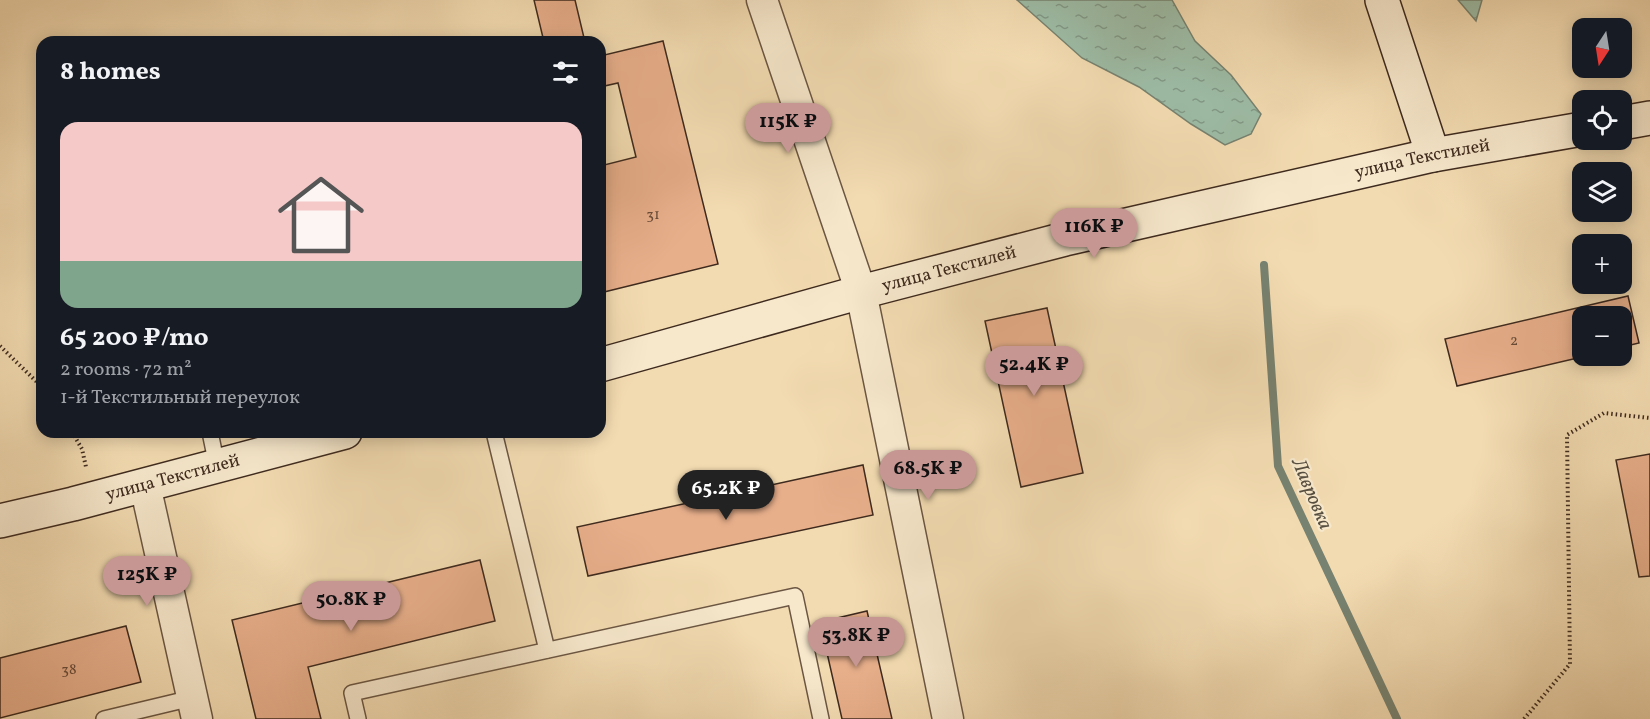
<!DOCTYPE html>
<meta charset="utf-8">
<style>
:root{--surface:#171b24;--page:#242831;--text:#f1f3f6;--muted:#9ea1a6;--line:#363941;--accent:#c59692}
body{margin:0;font-family:Vollkorn,serif;background:var(--page);color:var(--text);height:100vh;display:flex;flex-direction:column;font-size:22px;white-space:nowrap}
*{box-sizing:border-box;margin:0}
p{font-size:20px;color:var(--muted)}
.icon{flex:none;width:33px;height:33px;fill:none;stroke:currentColor;stroke-width:2;stroke-linecap:round;stroke-linejoin:round}
.map{position:relative;flex:1;overflow:hidden}
.drawer{position:absolute;left:36px;top:36px;width:570px;height:402px;display:flex;flex-direction:column;background:var(--surface);border-radius:18px;box-shadow:0 3px 15px #0003}
.drawer>*{flex:none}
.needle{width:39px;rotate:192deg}
.buttons{position:absolute;left:1572px;top:18px;display:grid;gap:12px}
.buttons a{display:grid;place-items:center;width:60px;height:60px;border-radius:12px;background:var(--surface);box-shadow:0 3px 15px #0003;font-size:30px}
.price{position:absolute;translate:-50% -51px;padding:0 14px;border-radius:21px;background:var(--accent);color:#111;font-size:20px;line-height:39px;filter:drop-shadow(0 2px 3px #0008)}
.price::after{content:'';position:absolute;left:50%;top:36px;width:18px;height:14px;margin-left:-9px;background:inherit;clip-path:polygon(0 0,100% 0,50% 100%)}
.price.current{background:#222;color:#fff}
ul{padding:0;list-style:none}
li{display:grid;align-content:center;gap:12px;height:318px;padding:0 24px}
li+li{border-top:2px solid var(--line)}
li span{display:grid;place-items:center;height:186px;border-radius:18px;color:#555}
li>.icon{margin-inline-start:auto}
span .icon{width:108px;height:108px;fill:#fffc;stroke-width:1}
li b{font-size:26px}
h2{display:flex;justify-content:space-between;align-items:center;height:72px;padding:0 24px;font-size:26px}
.map>svg:first-child{display:block}
.water{fill:url(#water-ripples);stroke:#778270;stroke-width:1.5}
.lines{fill:none;stroke-linecap:round;stroke-linejoin:round}
.stream{stroke:#778270;stroke-width:8}
.building{fill:#e8af8b;stroke:#3e2a1e;stroke-width:1.5}
.lane-casing{stroke:#6b5643;stroke-width:18}
.street-casing{stroke:#6b5643;stroke-width:33}
.secondary-casing{stroke:#3e2a1e;stroke-width:36}
.path{stroke:#3e2a1e;stroke-width:4;stroke-dasharray:1.5 3;stroke-linecap:butt}
.lane{stroke:#f7e8cc;stroke-width:15}
.street{stroke:#f7e8cc;stroke-width:30}
.secondary{stroke:#f7e8cc;stroke-width:33}
.labels{text-anchor:middle;dominant-baseline:central;stroke-width:4.5;stroke-linejoin:round;paint-order:stroke}
.number-label{font-size:15px;fill:#684b39}
.street-label{font-size:18px;fill:#3e2a1e;stroke:#f7e8cc}
.water-label{font-size:20px;font-style:italic;fill:#564e40;stroke:#f7e8cc}
</style>
<div class="map">
<svg width="1650" height="719" viewBox="0 0 1650 719">
<defs>
<pattern id="water-ripples" width="26" height="14" patternUnits="userSpaceOnUse" patternTransform="scale(1.5)"><rect width="26" height="14" fill="#9dbca6"/><path d="M2 4q2-2 4 0t4 0M15 11q2-2 4 0t4 0" fill="none" stroke="#819987"/></pattern>
</defs>
<rect width="100%" height="100%" fill="#f3dbb1"/>
<filter id="stains"><feTurbulence type="fractalNoise" baseFrequency=".00333" numOctaves="4"/><feColorMatrix values="0 0 0 0 .2 0 0 0 0 .09 0 0 0 0 .02 0 0 0 .5 -.17"/></filter>
<radialGradient id="worn" r=".72"><stop offset=".6" stop-color="#630" stop-opacity="0"/><stop offset="1" stop-color="#630" stop-opacity=".3"/></radialGradient>
<g class="water">
<path d="M1017 0H1172L1195 41 1231 75 1261 114 1251 134 1225 145 1191 124 1139 87 1082 58Z"/>
<path d="M1458 0H1482L1476 21Z"/>
</g>
<g class="lines">
<path class="stream" d="M1264 265 1278 466 1397 719"/>
</g>
<g class="building">
<path d="M534 0H575L585 42H544Z"/>
<path d="M663 41 718 264 600 293V166L636 157 618 83 600 87V56Z"/>
<path d="M1628 296 1639 343 1622 347V316H1582V356H1586L1457 386 1445 339Z"/>
<path d="M1047 308 1083 473 1021 487 985 321Z"/>
<path d="M1650 454V576L1639 577 1616 460Z"/>
<path d="M863 465 873 515 588 576 577 527Z"/>
<path d="M480 560 495 621 308 667 321 719H256L232 620Z"/>
<path d="M867 611 892 719H842L820 622Z"/>
<path d="M126 626 141 682 0 718V658Z"/>
</g>
<g class="lines">
<g class="lane-casing">
<g id="lane">
<path d="M210 432 217 466"/>
<path d="M494 432 547 650"/>
<path d="M104 719 192 698"/>
<path d="M358 719 352 693 795 596 821 719"/>
</g>
</g>
<g class="street-casing">
<g id="street">
<path d="M762 0 861 292 948 719"/>
<path d="M145 485 197 719"/>
</g>
</g>
<g class="secondary-casing">
<g id="secondary">
<path d="M1382 0 1433 155"/>
<path d="M1622 123 1650 118"/>
<path id="s1" d="M600 365 861 292 1065 239 1433 155 1582 129"/>
<path id="s2" d="M0 521 73 504 345 432"/>
</g>
</g>
<g class="path">
<path d="M0 346 42 387"/>
<path d="M72 432 82 449 86 467"/>
<path d="M1524 719 1570 664 1567 435 1604 413 1650 418"/>
</g>
<use href="#lane" class="lane"/>
<use href="#street" class="street"/>
<use href="#secondary" class="secondary"/>
</g>
<g class="labels">
<g class="number-label">
<text x="653" y="215">31</text>
<text x="1514" y="341">2</text>
<text x="69" y="670">38</text>
</g>
<g class="street-label">
<text stroke="none"><textPath href="#s1" startOffset="848">улица Текстилей</textPath></text>
<text stroke="none"><textPath href="#s1" startOffset="362">улица Текстилей</textPath></text>
<text stroke="none"><textPath href="#s2" startOffset="178">улица Текстилей</textPath></text>
</g>
<g class="water-label">
<text transform="translate(1311 494) rotate(67)">Лавровка</text>
</g>
</g>
<rect width="100%" height="100%" filter="url(#stains)"/>
<rect width="100%" height="100%" fill="url(#worn)"/>
</svg>
<div class="buttons">
<a><svg class="needle" viewBox="-14 -14 28 28"><path d="M0-13l5 13h-10z" fill="#e53935"/><path d="M0 13l5-13h-10z" fill="#9ea1a6"/></svg></a>
<a><svg class="icon" aria-label="locate" viewBox="0 0 24 24"><circle cx="12" cy="12" r="6"/><path d="M12 2v4M12 18v4M2 12h4M18 12h4"/></svg></a>
<a><svg class="icon" aria-label="layers" viewBox="0 0 24 24"><path d="M12 4l9 5-9 5-9-5zM3 14l9 5 9-5"/></svg></a>
<a>+</a>
<a>−</a>
</div>
<b class="price" style="left:788px;top:154px">115K ₽</b>
<b class="price" style="left:1094px;top:259px">116K ₽</b>
<b class="price" style="left:1034px;top:397px">52.4K ₽</b>
<b class="price" style="left:928px;top:501px">68.5K ₽</b>
<b class="price current" style="left:726px;top:521px">65.2K ₽</b>
<b class="price" style="left:147px;top:607px">125K ₽</b>
<b class="price" style="left:351px;top:632px">50.8K ₽</b>
<b class="price" style="left:856px;top:668px">53.8K ₽</b>
<section class="drawer">
<h2>8 homes<svg class="icon" aria-label="filters" viewBox="0 0 24 24"><path d="M4 7h16M4 17h16"/><circle cx="9" cy="7" r="2"/><circle cx="15" cy="17" r="2"/></svg></h2>
<ul>
<li><span style="background:linear-gradient(#f6c9c9 75%,#7fa58c 0)"><svg class="icon" aria-label="home" viewBox="0 0 24 24"><path d="M3 11l9-7 9 7M6 9v11h12V9"/></svg></span><div><b>65 200 ₽/mo</b><p>2 rooms · 72 m²</p><p>1-й Текстильный переулок</p></div></li>
</ul>
</section>
</div>
